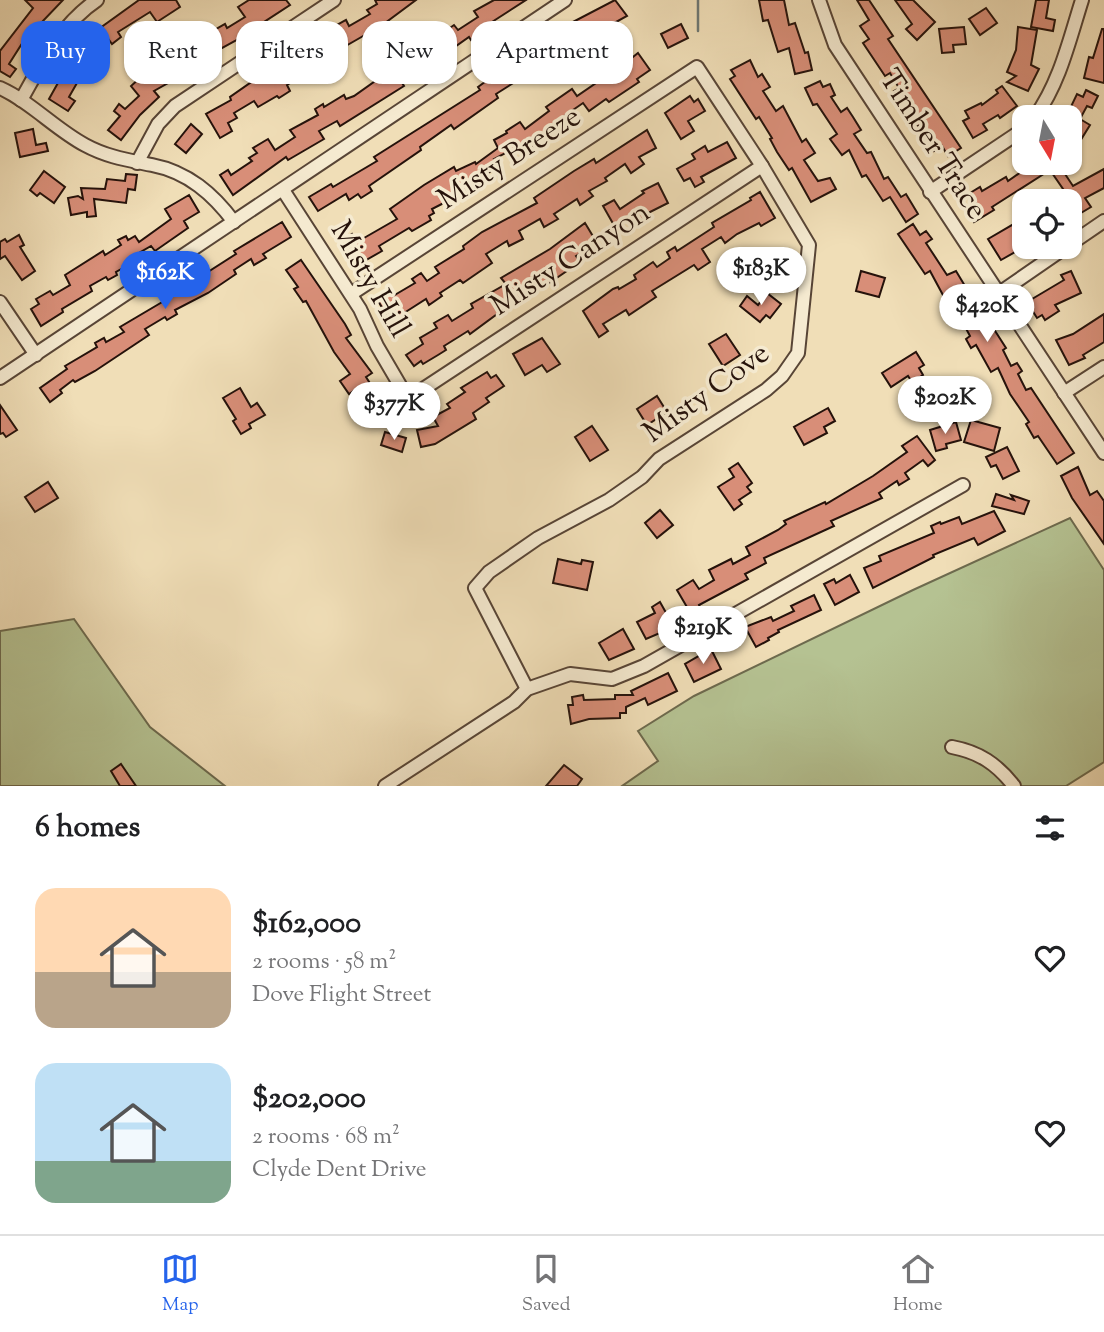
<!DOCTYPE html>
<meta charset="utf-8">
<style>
:root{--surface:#fff;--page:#f2f2f2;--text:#202124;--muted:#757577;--line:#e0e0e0;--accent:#2563eb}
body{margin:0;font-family:"Sorts Mill Goudy",serif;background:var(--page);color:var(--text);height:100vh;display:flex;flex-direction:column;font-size:26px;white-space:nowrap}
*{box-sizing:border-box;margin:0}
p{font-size:23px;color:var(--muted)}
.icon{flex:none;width:38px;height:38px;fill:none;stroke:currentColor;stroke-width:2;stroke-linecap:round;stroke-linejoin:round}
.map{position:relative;height:786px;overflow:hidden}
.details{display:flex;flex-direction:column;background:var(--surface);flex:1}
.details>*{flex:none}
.hud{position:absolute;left:21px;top:21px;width:700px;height:63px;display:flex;gap:14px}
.needle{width:46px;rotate:170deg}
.buttons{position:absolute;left:1012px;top:105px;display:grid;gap:14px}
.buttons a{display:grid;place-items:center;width:70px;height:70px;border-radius:14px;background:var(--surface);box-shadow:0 2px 5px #0004;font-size:35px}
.price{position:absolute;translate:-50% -60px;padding:0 16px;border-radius:24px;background:#fff;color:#222;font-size:23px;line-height:46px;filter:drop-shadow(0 2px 4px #0008)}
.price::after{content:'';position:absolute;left:50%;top:42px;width:21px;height:16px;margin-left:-10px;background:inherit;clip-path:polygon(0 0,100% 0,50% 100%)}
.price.selected{background:var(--accent);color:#fff}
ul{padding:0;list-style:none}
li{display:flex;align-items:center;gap:21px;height:175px;padding:0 35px}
li span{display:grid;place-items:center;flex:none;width:196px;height:140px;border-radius:21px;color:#555}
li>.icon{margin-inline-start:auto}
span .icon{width:84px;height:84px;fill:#fffc;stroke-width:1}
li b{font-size:30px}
h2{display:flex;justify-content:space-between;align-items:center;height:84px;padding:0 35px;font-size:30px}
.tag{padding:0 24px;border-radius:21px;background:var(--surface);box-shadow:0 2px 5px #0004;font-size:24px;line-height:63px}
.tag.selected{background:var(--accent);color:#fff}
.menu{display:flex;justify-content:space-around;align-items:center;height:98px;border-top:2px solid var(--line);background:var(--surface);font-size:19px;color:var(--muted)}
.menu a{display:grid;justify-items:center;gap:4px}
.menu .selected{color:var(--accent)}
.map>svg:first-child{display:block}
.green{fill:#b5c292;stroke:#6d6a4e;stroke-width:2}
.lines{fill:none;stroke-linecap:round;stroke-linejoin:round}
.stream{stroke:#6e7773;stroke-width:2.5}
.building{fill:#d88e78;stroke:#25120b;stroke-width:2}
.minor-casing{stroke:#584536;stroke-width:16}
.minor{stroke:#f5ead0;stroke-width:12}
.labels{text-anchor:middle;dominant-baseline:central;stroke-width:7;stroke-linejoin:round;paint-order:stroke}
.street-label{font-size:30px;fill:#25120b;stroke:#f5ead0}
</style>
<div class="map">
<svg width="1104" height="786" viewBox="0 0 1104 786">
<rect width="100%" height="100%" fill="#f0deb7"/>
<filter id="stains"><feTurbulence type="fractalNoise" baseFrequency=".00286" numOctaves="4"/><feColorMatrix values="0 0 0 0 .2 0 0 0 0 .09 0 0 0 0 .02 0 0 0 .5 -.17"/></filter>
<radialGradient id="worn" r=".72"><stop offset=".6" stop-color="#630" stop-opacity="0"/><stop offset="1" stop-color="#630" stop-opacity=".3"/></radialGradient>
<g class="green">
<path d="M1070 518 1104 570V762L1066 786H622L658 761 638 731 694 696 913 590Z"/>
<path d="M74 619 150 727 225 786H0V631Z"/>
</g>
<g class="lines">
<path class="stream" d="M698 31V0"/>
</g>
<g class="building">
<path d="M25 0H63L41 23 42 24 26 44 23 42 9 64 16 69 10 77 0 71V51L33 8Z"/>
<path d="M139 0H176L180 7 157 22 150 12 118 32 121 37 112 44 109 40 98 48 89 36Z"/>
<path d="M249 0H286L290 5 235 41 182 70 184 74 154 91 159 97 140 115 121 140 108 130 120 116 114 111 119 104 125 109 139 96 131 86 141 77 143 79 181 57 178 51 225 24 227 28 245 17 238 7Z"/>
<path d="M375 0H416L373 32 375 35 368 39 365 35 344 47 346 50 333 58 329 52 313 61 316 65 308 70 311 75 302 80 300 77 287 85 290 91 279 98 277 96 258 107 254 101 234 113 237 118 228 123 232 131 220 138 206 114 231 100 230 97 257 78 266 73 268 76 286 65 284 61 294 54 305 47 306 50 339 29 337 25 346 20 349 26 370 14 367 10 377 4Z"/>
<path d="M494 0H526L492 22 494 25 471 40 469 37 418 73 417 71 401 81 404 86 340 126 337 121 319 131 324 139 288 160 286 157 233 195 220 175 228 170 231 175 252 161 249 158 257 153 253 148 268 139 275 150 295 137 290 130 318 115 315 109 323 104 324 107 344 95 346 99 354 96 454 25 458 30 478 17 474 11Z"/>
<path d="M615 0 627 16 607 27 605 23 574 41 530 75 529 73 496 94 498 98 454 129 451 125 420 147 421 150 369 186 372 191 361 198 358 194 349 200 346 194 318 211 309 197 331 184 333 187 377 161 374 157 480 90 478 87 493 76 513 63 515 66 570 26 569 24Z"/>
<path d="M759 0H784L789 25 795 23 805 53 808 52 812 70 795 74 789 48 778 52 768 20 763 21Z"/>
<path d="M857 0H869L893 36 888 39 961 148 948 156 942 146 934 151 920 125 918 126 911 116 917 113 906 97 901 101 894 91 899 88 890 73 885 76 863 43 869 39 860 26 869 20Z"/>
<path d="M895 0H913L935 22 917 40 906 29 912 24Z"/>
<path d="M1036 0H1049L1046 18 1055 20 1053 31 1031 27Z"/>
<path d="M986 8 997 23 980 35 969 19Z"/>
<path d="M681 24 688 38 668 48 661 34Z"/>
<path d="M964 27 966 44 953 45 954 52 942 53 939 29Z"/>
<path d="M1018 27 1037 30 1031 65 1039 69 1028 91 1007 82 1016 76 1007 72 1016 50Z"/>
<path d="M1102 29H1104V83L1084 78 1089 57 1093 58Z"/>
<path d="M78 47 93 55 69 97 75 101 68 111 49 99Z"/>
<path d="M638 53 650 70 637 79 639 82 609 102 606 99 589 111 583 103 547 128 549 131 533 142 535 145 521 154 517 147 494 159 499 166 488 173 487 171 464 182 469 190 432 209 434 213 429 216 431 220 412 231 409 228 379 246 382 251 361 263 358 258 352 262 340 242 352 234 357 242 397 219 390 209 424 185 454 167 456 171 475 162 476 164 498 148 494 140 507 133 506 131 520 122 525 129 549 111 546 107 572 89 577 96 596 83 591 77 604 68 610 75 629 63 628 61Z"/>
<path d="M750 60 758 77 762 74 770 87 763 91 776 111 783 106 802 142 806 139 815 153 804 160 818 181 830 178 836 189 811 202 792 168 789 170 777 152 770 139 772 138 759 117 756 119 730 79 735 76 731 70Z"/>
<path d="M820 81 823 87 830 84 835 95 831 97 841 112 847 108 853 117 861 130 854 134 867 153 871 152 884 179 888 177 901 197 906 194 918 214 906 222 890 197 883 201 866 175 862 177 849 150 842 155 830 139 837 134 817 104 813 105 805 88Z"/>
<path d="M1002 86 1017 106 1000 118 998 115 983 124 987 130 973 138 963 121 969 118 965 111 981 103 982 105 998 93 996 90Z"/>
<path d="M1086 90 1098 96 1092 108 1087 106 1080 119 1090 125 1077 146 1069 141V117H1066L1077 94 1083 97Z"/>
<path d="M690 96 694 102 698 99 705 111 688 121 694 131 681 139 665 113Z"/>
<path d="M191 124 202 134 186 153 175 144Z"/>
<path d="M33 129 36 145 46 143 48 151 20 157 15 133Z"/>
<path d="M647 130 656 148 639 157 644 164 631 173 625 164 605 178 607 181 589 191 593 196 580 205 577 199 554 214 558 219 544 227 540 219 519 231 523 239 509 246 507 241 486 254 492 263 463 283 460 280 440 293 442 296 429 305 426 299 404 313 406 317 393 325 378 301 391 293 393 296 415 283 412 279 421 273 427 281 439 273 435 267 464 249 463 246 482 232 537 203 534 198 574 171 594 159 596 163Z"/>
<path d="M727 142 736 158 701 177 704 182 695 187 690 178 684 181 677 169 695 159 692 154 705 146 708 152Z"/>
<path d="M1034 163H1071L1063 171 1073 186 1104 169V188L1085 198 1091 207 1069 220V201H1051L1063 189 1050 170 992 207 994 210 974 222 968 211 977 205 970 193 980 187 982 191 1006 177 1008 181Z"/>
<path d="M44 171 65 187 54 203 40 193 37 196 30 190Z"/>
<path d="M126 174 137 175 135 190 128 189 126 203 94 199 96 216 87 217V212L71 215 68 198 78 196 83 199 81 188 105 189 107 179 125 181Z"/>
<path d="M658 183 668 203 648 213 649 215 637 223 633 216 615 227 603 206 614 200 620 209 644 193 642 191Z"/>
<path d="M760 192 775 218 761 226 759 223 737 234 725 243 721 237 702 249 710 262 698 270 694 265 652 291 656 297 629 315 626 310 603 324 608 331 599 337 583 311 613 289 618 287 619 289 636 279 634 275 653 262 657 267 670 258 667 252 675 247 677 251 714 227 712 223 751 200 750 198Z"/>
<path d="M189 195 199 212 184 221 188 228 155 251 151 246 132 257 134 262 116 272 117 275 108 280 106 277 90 286 92 291 62 309 63 312 41 326 31 309 39 304 36 299 50 291 53 295 70 285 65 275 103 251 105 255 121 245 118 240 126 236 128 240 135 236 139 242 171 219 165 209Z"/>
<path d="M1024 218V247L1001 260 988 239Z"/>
<path d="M282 222 291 237 263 254 266 258 254 265 251 259 234 270 236 274 208 293 175 310 177 314 167 320 165 317 145 329 149 335 95 371 75 382 73 380 60 390 62 393 50 402 40 388 67 369 65 366 97 347 95 343 104 338 106 342 124 332 120 327 191 285 188 280 198 275 200 277 236 254 234 251Z"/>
<path d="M585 223 597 243 576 256 580 262 536 292 535 290 516 300 470 334 468 331 444 346 446 350 438 355 423 364 421 361 414 366 406 355 423 344 420 338 437 328 434 323 448 315 452 321 473 308 471 304 506 284 501 278 550 249Z"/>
<path d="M913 224 920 235 926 231 932 239 926 243 947 275 956 271 974 301 984 326 990 323 1006 348 1003 350 1011 366 1017 363 1022 371 1018 374 1026 390 1031 388 1074 453 1057 464 1038 436 1034 438 1026 424 1029 422 1010 394 998 368 991 372 976 345 971 348 966 339 970 336 962 321 958 323 930 271 925 274 898 234Z"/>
<path d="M19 235 24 245 20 247 35 271 22 280 5 256 0 259V242L5 239 7 242Z"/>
<path d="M301 260 345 324 351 335 346 338 372 373 366 377 375 391 379 388 383 395 379 398 387 409 380 415 383 420 374 426 369 422 364 425 358 416 370 408 358 388 349 394 340 381 350 374 334 352 306 301 303 302 294 289 298 287 286 270Z"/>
<path d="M861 271 885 278 879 297 856 291Z"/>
<path d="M1071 271 1081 293 1055 305 1059 311 1045 320 1042 315 1037 318 1027 302 1064 280 1061 275Z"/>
<path d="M767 293 781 304 770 318 766 315 760 322 740 306 747 296 758 305Z"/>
<path d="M1104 314V342L1083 355 1085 358 1069 365 1056 340 1073 334Z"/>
<path d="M726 334 740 355 723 366 709 344Z"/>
<path d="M542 338 560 364 547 372 542 365 525 375 513 354Z"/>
<path d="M916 352 924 365 919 368 923 375 912 382 908 376 891 387 882 373Z"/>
<path d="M487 372 491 378 496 375 504 386 486 398 489 402 473 413 476 419 435 444 421 447 417 430 438 426 433 417 450 408 447 404 465 392 461 388Z"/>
<path d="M240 388 251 407 257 403 265 415 249 424 251 428 241 434 233 421 236 419 223 398Z"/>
<path d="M657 396 667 412 647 425 637 409Z"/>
<path d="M0 405 17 430 6 437 3 433 0 434Z"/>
<path d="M828 408 835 421 824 427 827 433 804 445 794 427Z"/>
<path d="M971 420 1000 428 994 451 964 442Z"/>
<path d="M956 422 961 440 946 444 947 448 936 451 930 430Z"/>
<path d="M592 426 608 450 590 461 575 437Z"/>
<path d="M385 432 406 438 402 452 381 445Z"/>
<path d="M917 436 935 460 928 466 923 460 905 473 909 479 899 485 897 481 879 493 882 498 831 521 834 526 764 558 766 563 745 574 748 579 699 605 701 609 691 614 677 590 693 580 699 589 714 580 709 570 731 559 733 564 750 555 746 547 778 530 786 524 784 521 825 502 826 504 873 476 907 452 902 446Z"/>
<path d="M1007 447 1019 471 1003 479 996 465 991 467 986 457Z"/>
<path d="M738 463 752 483 747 487 751 492 739 500 742 504 734 510 718 487 734 477 729 469Z"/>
<path d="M1078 467 1090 495 1097 491 1104 501V544L1072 498 1061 476Z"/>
<path d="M48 482 58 498 35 512 25 497Z"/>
<path d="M996 494 1014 500 1011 495 1029 501 1024 514 992 506Z"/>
<path d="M660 510 673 525 657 538 645 523Z"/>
<path d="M994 511 1005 531 978 545 974 538 933 555 934 557 873 588 864 568 881 561 879 556 934 533 931 526 940 522 941 524 959 517 962 524Z"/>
<path d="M558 559 581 564 582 560 593 562 587 590 553 583Z"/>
<path d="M850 575 859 592 835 605 824 584 834 579 836 583Z"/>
<path d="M814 595 821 610 778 630 779 632 768 638 769 640 756 647 745 627 771 617 773 621 794 611 791 606Z"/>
<path d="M660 602 674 627 646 639 637 622 655 613 652 607Z"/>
<path d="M623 629 634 649 609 660 599 643Z"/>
<path d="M711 649 721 669 694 682 685 664Z"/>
<path d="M668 673 677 691 648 705 645 698 626 707V713H620V718L589 719 571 724 568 705H573L572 697 583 695 584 700 615 699V695H633L631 691Z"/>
<path d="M121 764 136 786H120L111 771Z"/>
<path d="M564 765 582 779 577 786H546Z"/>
</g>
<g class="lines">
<g class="minor-casing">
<g id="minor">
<path d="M819 0 835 45 1104 453"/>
<path d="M0 88C31 102 55 129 85 145 107 157 128 160 152 165 188 172 213 194 234 222"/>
<path d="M21 100C42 63 61 24 97 0"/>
<path d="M1035 117C1060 82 1069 41 1082 0"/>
<path d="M137 163 158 124 175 106 334 0"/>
<path d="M283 190 360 309 377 346 408 399 762 166"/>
<path d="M930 192 1024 129"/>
<path d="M1069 245 1104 221"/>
<path d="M351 294 697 67 762 166 809 245 798 353 782 376 766 390 659 459 642 477 609 500 538 538 489 572 475 588 527 689"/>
<path d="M998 294 1066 247"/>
<path d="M0 302 36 355"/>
<path d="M0 378 565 0"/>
<path d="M1064 393 1104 367"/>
<path d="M952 747C979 752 997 764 1014 786"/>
<path d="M385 786 514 702 527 689 570 674 612 679 644 666 963 485"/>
</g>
</g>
<use href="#minor" class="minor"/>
</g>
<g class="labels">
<g class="street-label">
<text transform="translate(932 145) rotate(57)">Timber Trace</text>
<text transform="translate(510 159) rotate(-33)">Misty Breeze</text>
<text transform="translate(571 260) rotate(-33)">Misty Canyon</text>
<text transform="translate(369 280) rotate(60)">Misty Hill</text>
<text transform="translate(707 394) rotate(-36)">Misty Cove</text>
</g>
</g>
<rect width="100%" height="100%" filter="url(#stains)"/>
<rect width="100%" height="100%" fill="url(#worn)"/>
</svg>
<div class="buttons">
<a><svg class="needle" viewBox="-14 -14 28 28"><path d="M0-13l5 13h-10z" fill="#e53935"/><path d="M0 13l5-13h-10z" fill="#757577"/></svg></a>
<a><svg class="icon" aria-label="locate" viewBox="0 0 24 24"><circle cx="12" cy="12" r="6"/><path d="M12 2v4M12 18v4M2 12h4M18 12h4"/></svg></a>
</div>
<b class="price" style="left:761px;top:307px">$183K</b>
<b class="price selected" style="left:165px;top:311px">$162K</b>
<b class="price" style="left:987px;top:344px">$420K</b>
<b class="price" style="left:945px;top:436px">$202K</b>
<b class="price" style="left:394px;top:442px">$377K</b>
<b class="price" style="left:703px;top:666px">$219K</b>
<div class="hud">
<a class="tag selected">Buy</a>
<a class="tag">Rent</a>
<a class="tag">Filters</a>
<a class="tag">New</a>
<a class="tag">Apartment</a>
</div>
</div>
<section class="details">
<h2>6 homes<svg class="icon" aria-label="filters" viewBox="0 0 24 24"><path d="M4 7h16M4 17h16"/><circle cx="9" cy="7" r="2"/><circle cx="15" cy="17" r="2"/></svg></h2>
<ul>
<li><span style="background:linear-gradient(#ffd9b3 60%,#b9a48a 0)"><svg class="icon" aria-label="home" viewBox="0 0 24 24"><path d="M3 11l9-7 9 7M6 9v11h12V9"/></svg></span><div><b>$162,000</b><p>2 rooms · 58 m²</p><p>Dove Flight Street</p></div><svg class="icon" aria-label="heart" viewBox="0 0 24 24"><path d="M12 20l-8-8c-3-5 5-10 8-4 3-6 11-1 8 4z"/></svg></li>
<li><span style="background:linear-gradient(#bfe0f5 70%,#7fa58c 0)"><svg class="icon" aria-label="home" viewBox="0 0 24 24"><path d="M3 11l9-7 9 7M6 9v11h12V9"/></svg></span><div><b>$202,000</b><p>2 rooms · 68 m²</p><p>Clyde Dent Drive</p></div><svg class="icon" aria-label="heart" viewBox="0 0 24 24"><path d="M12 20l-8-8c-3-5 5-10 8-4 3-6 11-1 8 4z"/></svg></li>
</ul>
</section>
<nav class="menu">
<a class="selected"><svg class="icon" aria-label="map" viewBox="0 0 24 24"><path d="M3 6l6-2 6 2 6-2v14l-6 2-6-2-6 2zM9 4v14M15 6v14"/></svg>Map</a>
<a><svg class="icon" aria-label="saved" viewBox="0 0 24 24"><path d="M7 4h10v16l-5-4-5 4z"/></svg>Saved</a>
<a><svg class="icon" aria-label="home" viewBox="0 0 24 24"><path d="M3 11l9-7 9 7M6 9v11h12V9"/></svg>Home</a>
</nav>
